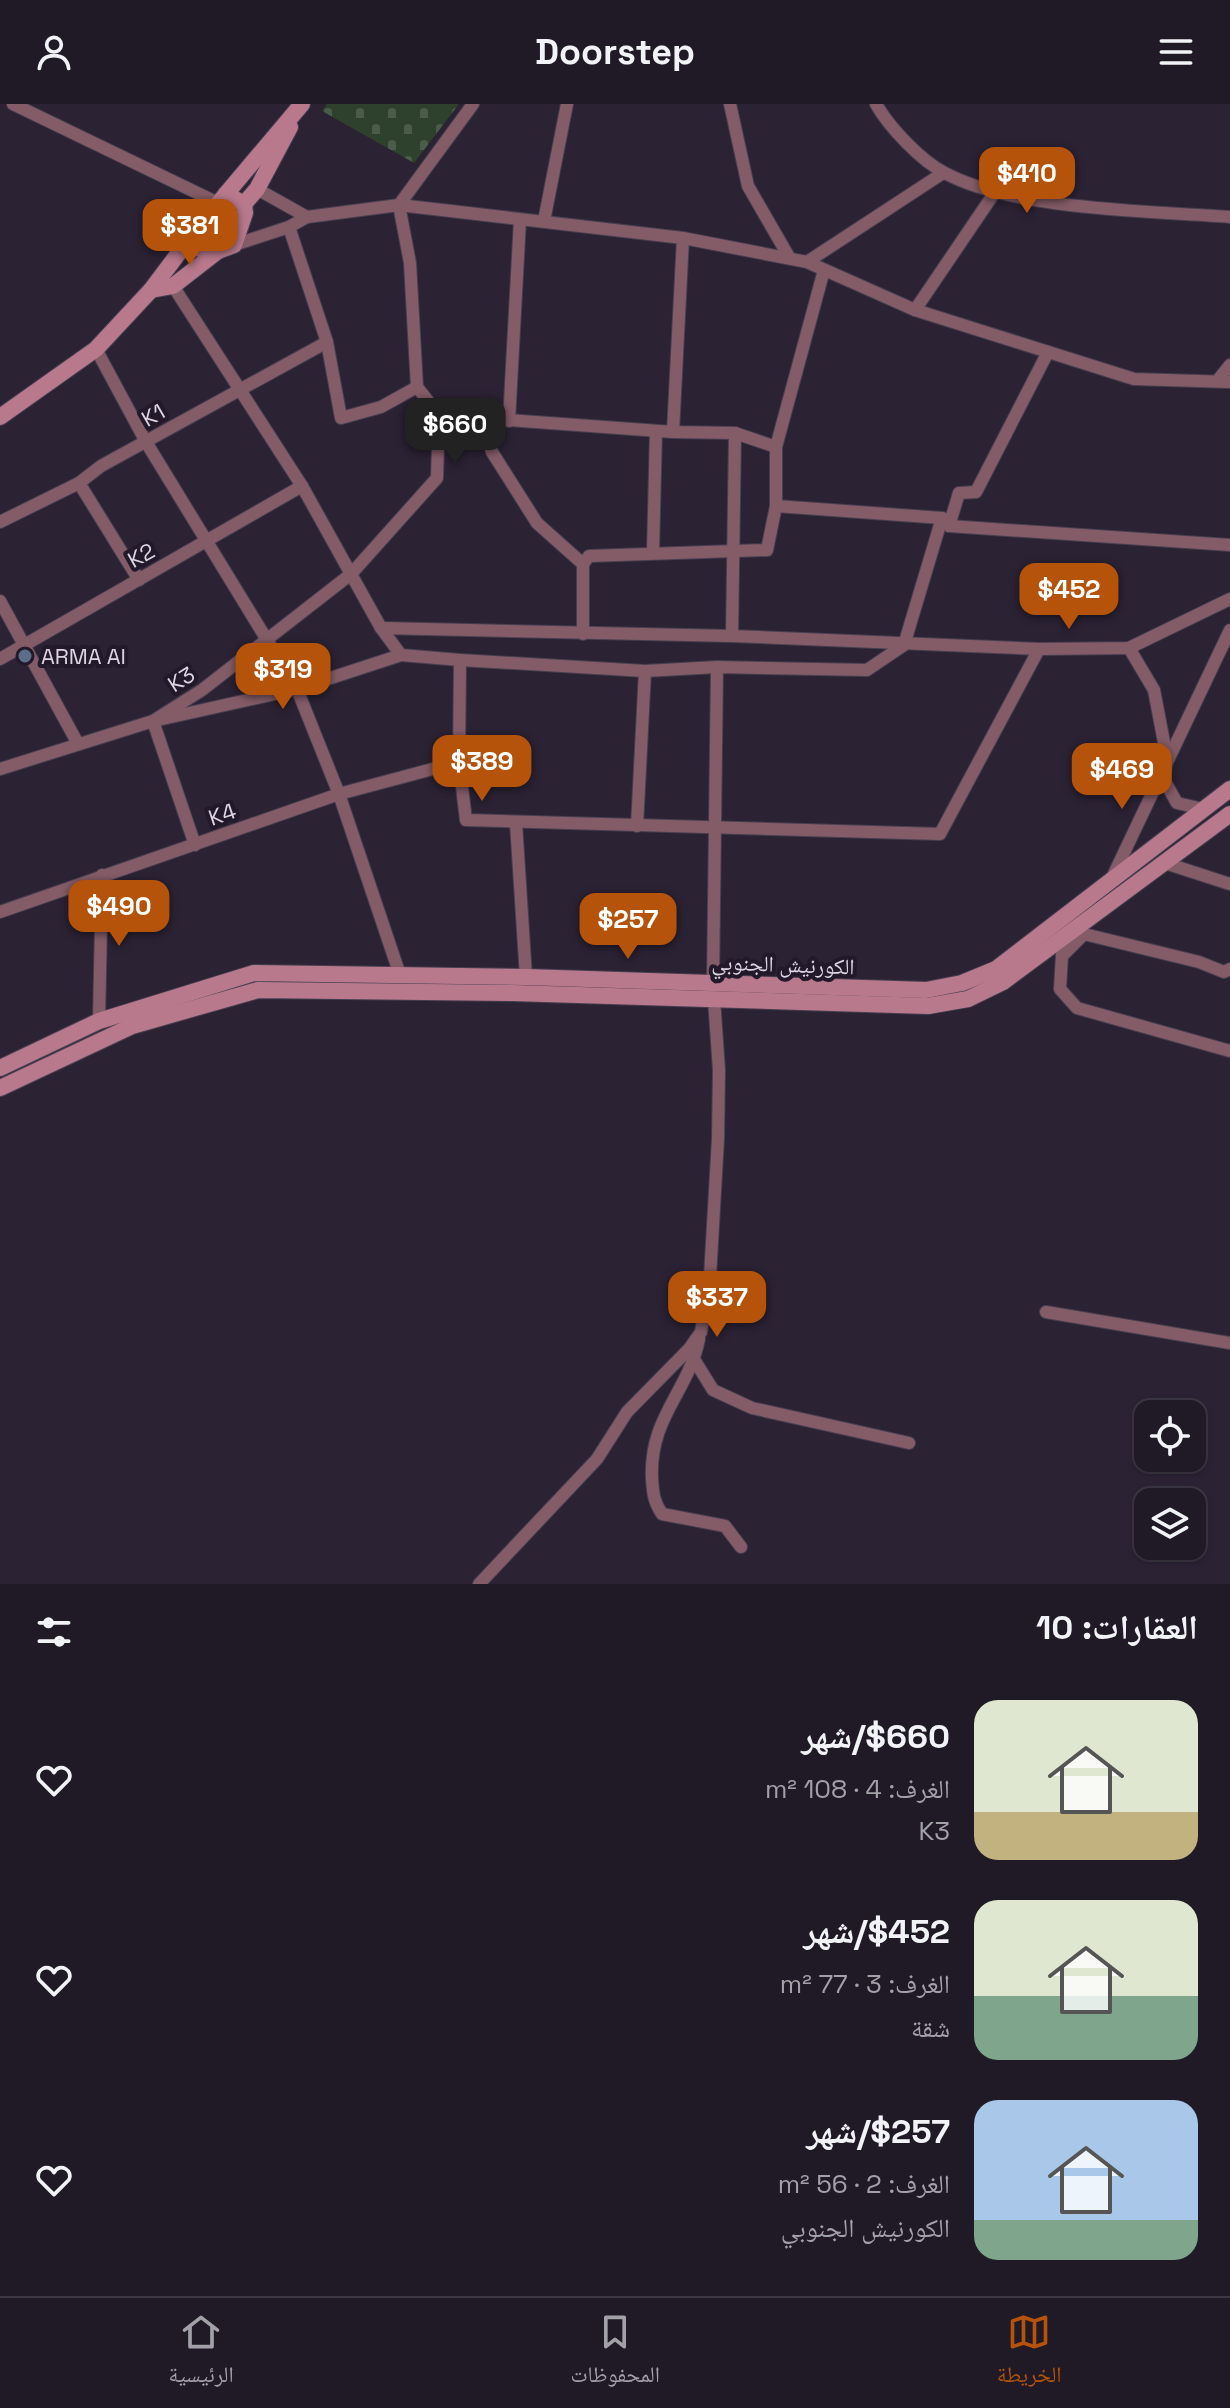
<!DOCTYPE html>
<html lang="ar">
<meta charset="utf-8">
<style>
:root{--surface:#201a27;--page:#2d2733;--text:#f1f3f6;--muted:#a2a1a7;--line:#3d3844;--accent:#b45309}
body{margin:0;font-family:"Space Grotesk","Noto Naskh Arabic",sans-serif;background:var(--page);color:var(--text);direction:rtl;height:100vh;display:flex;flex-direction:column;font-size:30px;white-space:nowrap}
*{box-sizing:border-box;margin:0}
p{font-size:26px;color:var(--muted)}
.icon{flex:none;width:44px;height:44px;fill:none;stroke:currentColor;stroke-width:2;stroke-linecap:round;stroke-linejoin:round}
.map{position:relative;height:1480px;overflow:hidden;direction:ltr}
.sheet{display:flex;flex-direction:column;background:var(--surface);flex:1}
.sheet>*{flex:none}
.controls{position:absolute;left:1134px;top:1296px;display:grid;gap:16px}
.controls a{display:grid;place-items:center;width:72px;height:72px;border-radius:16px;background:var(--surface);box-shadow:0 2px 6px #0004,0 0 0 2px var(--line);font-size:40px}
.price{position:absolute;translate:-50% -68px;padding:0 18px;border-radius:16px;background:var(--accent);color:#fff;font-size:26px;line-height:52px;filter:drop-shadow(0 2px 4px #0008)}
.price::after{content:'';position:absolute;left:50%;top:48px;width:24px;height:18px;margin-left:-12px;background:inherit;clip-path:polygon(0 0,100% 0,50% 100%)}
.price.selected{background:#222;color:#fff}
ul{padding:0;list-style:none}
li{display:flex;align-items:center;gap:24px;height:200px;padding:0 32px}
li span{display:grid;place-items:center;flex:none;width:224px;height:160px;border-radius:24px;color:#555}
li>.icon{margin-inline-start:auto}
span .icon{width:96px;height:96px;fill:#fffc;stroke-width:1}
li b{font-size:34px}
h2{display:flex;justify-content:space-between;align-items:center;height:96px;padding:0 32px;font-size:34px}
header{display:flex;justify-content:space-between;align-items:center;height:104px;padding:0 32px;background:var(--surface);font-size:36px;font-weight:700}
.dock{display:flex;justify-content:space-around;align-items:center;height:112px;border-top:2px solid var(--line);background:var(--surface);font-size:22px;color:var(--muted)}
.dock a{display:grid;justify-items:center;gap:4px}
.dock .selected{color:var(--accent)}
.map>svg:first-child{display:block}
.cemetery{fill:url(#cemetery-stones)}
.lines{fill:none;stroke-linecap:round;stroke-linejoin:round}
.street-casing{stroke:#473f50;stroke-width:14}
.secondary-casing{stroke:#473f50;stroke-width:18}
.street{stroke:#845c68;stroke-width:12}
.secondary{stroke:#b9798d;stroke-width:16}
.service-dot{fill:#5c6f8a;stroke:#22192a;stroke-width:3}
.labels{text-anchor:middle;dominant-baseline:central;stroke-width:8;stroke-linejoin:round;paint-order:stroke}
.street-label{font-size:22px;fill:#dcd6e2;stroke:#22192a}
.poi-label{font-size:22px;fill:#dcd6e2;stroke:#22192a;text-anchor:start}
</style>
<header><svg class="icon" aria-label="menu" viewBox="0 0 24 24"><path d="M4 6h16M4 12h16M4 18h16"/></svg>Doorstep<svg class="icon" aria-label="person" viewBox="0 0 24 24"><circle cx="12" cy="8" r="4"/><path d="M4 21q1-7 8-7t8 7"/></svg></header>
<div class="map">
<svg width="1230" height="1480" viewBox="0 0 1230 1480">
<defs>
<pattern id="cemetery-stones" width="16" height="16" patternUnits="userSpaceOnUse" patternTransform="scale(2)"><rect width="16" height="16" fill="#2d412c"/><path d="M2 7V4a2 2 0 0 1 4 0v3zM10 15v-3a2 2 0 0 1 4 0v3z" fill="#4b5c4a"/></pattern>
</defs>
<rect width="100%" height="100%" fill="#2b2234"/>
<path class="cemetery" d="M327 0H459L414 59 322 7Z"/>
<g class="lines">
<g class="street-casing">
<g id="street">
<path d="M13 0 218 99"/>
<path d="M473 0 399 101 410 159 417 283 439 311 673 328 735 329 776 343"/>
<path d="M730 0 748 82 789 153"/>
<path d="M876 0C889 23 921 57 945 69 1013 106 1151 107 1230 113"/>
<path d="M257 85 307 113"/>
<path d="M544 117 567 0"/>
<path d="M289 123 327 238 341 314 381 303 417 283"/>
<path d="M234 141 289 123 307 113 399 101 683 134 807 158 915 206 1134 275 1230 278"/>
<path d="M807 158 943 69"/>
<path d="M173 182 302 382 381 524 401 551 460 556 459 658 466 716 940 730 1039 545"/>
<path d="M915 206 995 88"/>
<path d="M96 245 146 338 297 585 339 690 400 871"/>
<path d="M1218 276 1230 261"/>
<path d="M483 312 492 348 537 419 583 460"/>
<path d="M509 317 520 116"/>
<path d="M673 328 683 134"/>
<path d="M79 379 139 476"/>
<path d="M776 402 942 414 949 422 1230 441"/>
<path d="M0 418 79 379 101 362 327 238"/>
<path d="M949 422 959 389 976 388 1048 248"/>
<path d="M653 448 656 327"/>
<path d="M0 497 77 638"/>
<path d="M381 524 732 532 1039 545 1129 544 1230 495"/>
<path d="M583 530V460L589 452 767 446 776 402V343L824 166"/>
<path d="M732 532 735 329"/>
<path d="M1129 544 1154 586 1167 654 1164 676 1177 699 1203 705"/>
<path d="M0 555 302 382"/>
<path d="M460 556 645 567 717 563 867 566 904 541 942 414"/>
<path d="M0 665 153 617 202 586 351 470 437 374 439 311"/>
<path d="M516 719 526 873"/>
<path d="M637 722 645 567"/>
<path d="M195 741 153 617 297 585 401 551"/>
<path d="M1165 759 1230 780"/>
<path d="M1111 776 1230 526"/>
<path d="M0 808 339 690 459 658"/>
<path d="M1063 834 1060 885 1077 904 1230 947"/>
<path d="M1063 851 1084 830 1199 858 1224 868 1230 865"/>
<path d="M713 880 717 563"/>
<path d="M99 917 102 771"/>
<path d="M1046 1208 1230 1239"/>
<path d="M699 1235C688 1289 649 1313 652 1375 653 1390 654 1398 662 1410L725 1422 741 1443"/>
<path d="M695 1257 713 1286 752 1304 909 1339"/>
<path d="M479 1480 597 1355 627 1308 689 1245 701 1228 710 1173 718 1035 719 966 714 895"/>
</g>
</g>
<g class="secondary-casing">
<g id="secondary">
<path d="M226 90 244 100 245 109 234 141 218 147 200 145 190 134Z"/>
<path d="M226 90 302 0"/>
<path d="M244 100 257 85 290 23"/>
<path d="M151 186 173 182 218 147"/>
<path d="M0 313 96 245 151 186 190 134"/>
<path d="M0 964 99 917 254 869 526 873 926 886 962 879 996 865 1230 685"/>
<path d="M0 984 132 922 258 886 513 889 928 902 968 895 1003 878 1230 710"/>
</g>
</g>
<use href="#street" class="street"/>
<use href="#secondary" class="secondary"/>
</g>
<circle class="service-dot" cx="25" cy="552" r="8"/>
<g class="labels">
<g class="street-label">
<text transform="translate(153 311) rotate(-30)">K1</text>
<text transform="translate(141 451) rotate(-29)">K2</text>
<text transform="translate(181 575) rotate(-33)">K3</text>
<text transform="translate(222 710) rotate(-19)">K4</text>
<text transform="translate(783 860) rotate(2)">الكورنيش الجنوبي</text>
</g>
<g class="poi-label">
<text x="41" y="552">ARMA AI</text>
</g>
</g>
</svg>
<div class="controls">
<a><svg class="icon" aria-label="locate" viewBox="0 0 24 24"><circle cx="12" cy="12" r="6"/><path d="M12 2v4M12 18v4M2 12h4M18 12h4"/></svg></a>
<a><svg class="icon" aria-label="layers" viewBox="0 0 24 24"><path d="M12 4l9 5-9 5-9-5zM3 14l9 5 9-5"/></svg></a>
</div>
<b class="price" style="left:1027px;top:111px">$410</b>
<b class="price" style="left:190px;top:163px">$381</b>
<b class="price selected" style="left:455px;top:362px">$660</b>
<b class="price" style="left:1069px;top:527px">$452</b>
<b class="price" style="left:283px;top:607px">$319</b>
<b class="price" style="left:482px;top:699px">$389</b>
<b class="price" style="left:1122px;top:707px">$469</b>
<b class="price" style="left:119px;top:844px">$490</b>
<b class="price" style="left:628px;top:857px">$257</b>
<b class="price" style="left:717px;top:1235px">$337</b>
</div>
<section class="sheet">
<h2>العقارات: 10<svg class="icon" aria-label="filters" viewBox="0 0 24 24"><path d="M4 7h16M4 17h16"/><circle cx="9" cy="7" r="2"/><circle cx="15" cy="17" r="2"/></svg></h2>
<ul>
<li><span style="background:linear-gradient(#dfe7d0 70%,#c2b280 0)"><svg class="icon" aria-label="home" viewBox="0 0 24 24"><path d="M3 11l9-7 9 7M6 9v11h12V9"/></svg></span><div><b>$660/شهر</b><p>الغرف: 4 · 108 m²</p><p>K3</p></div><svg class="icon" aria-label="heart" viewBox="0 0 24 24"><path d="M12 20l-8-8c-3-5 5-10 8-4 3-6 11-1 8 4z"/></svg></li>
<li><span style="background:linear-gradient(#dfe7d0 60%,#7fa58c 0)"><svg class="icon" aria-label="home" viewBox="0 0 24 24"><path d="M3 11l9-7 9 7M6 9v11h12V9"/></svg></span><div><b>$452/شهر</b><p>الغرف: 3 · 77 m²</p><p>شقة</p></div><svg class="icon" aria-label="heart" viewBox="0 0 24 24"><path d="M12 20l-8-8c-3-5 5-10 8-4 3-6 11-1 8 4z"/></svg></li>
<li><span style="background:linear-gradient(#a9c7e8 75%,#7fa58c 0)"><svg class="icon" aria-label="home" viewBox="0 0 24 24"><path d="M3 11l9-7 9 7M6 9v11h12V9"/></svg></span><div><b>$257/شهر</b><p>الغرف: 2 · 56 m²</p><p>الكورنيش الجنوبي</p></div><svg class="icon" aria-label="heart" viewBox="0 0 24 24"><path d="M12 20l-8-8c-3-5 5-10 8-4 3-6 11-1 8 4z"/></svg></li>
</ul>
</section>
<nav class="dock">
<a class="selected"><svg class="icon" aria-label="map" viewBox="0 0 24 24"><path d="M3 6l6-2 6 2 6-2v14l-6 2-6-2-6 2zM9 4v14M15 6v14"/></svg>الخريطة</a>
<a><svg class="icon" aria-label="saved" viewBox="0 0 24 24"><path d="M7 4h10v16l-5-4-5 4z"/></svg>المحفوظات</a>
<a><svg class="icon" aria-label="home" viewBox="0 0 24 24"><path d="M3 11l9-7 9 7M6 9v11h12V9"/></svg>الرئيسية</a>
</nav>
